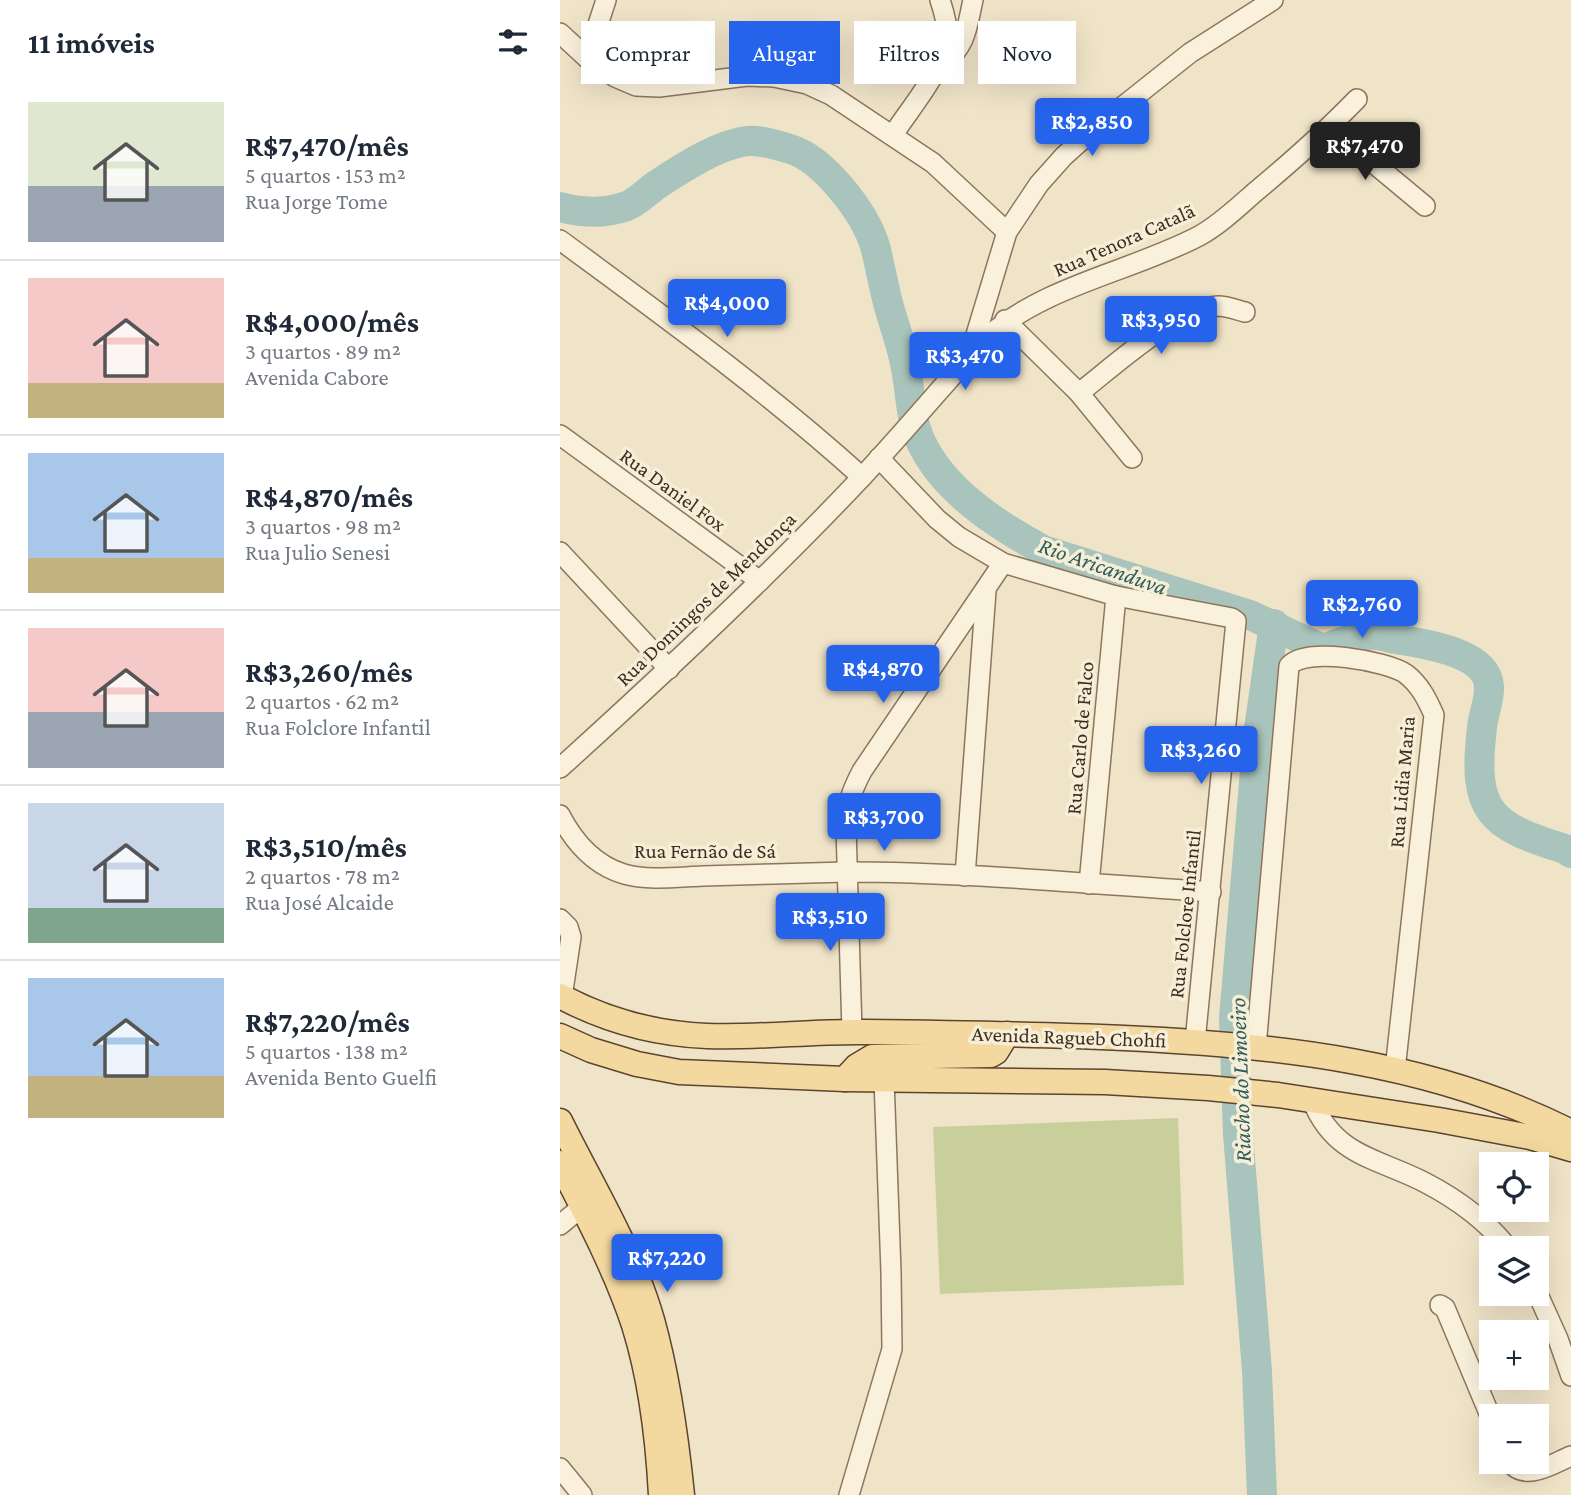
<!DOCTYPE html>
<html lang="pt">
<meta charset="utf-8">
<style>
:root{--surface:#fff;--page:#f2f2f3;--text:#1f2937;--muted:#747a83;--line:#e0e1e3;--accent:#2563eb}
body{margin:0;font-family:"Crimson Pro",serif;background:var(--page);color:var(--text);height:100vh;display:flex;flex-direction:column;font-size:26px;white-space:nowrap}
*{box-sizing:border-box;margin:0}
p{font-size:23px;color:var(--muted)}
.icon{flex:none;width:38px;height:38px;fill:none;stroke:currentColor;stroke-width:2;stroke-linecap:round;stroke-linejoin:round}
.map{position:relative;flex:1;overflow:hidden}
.side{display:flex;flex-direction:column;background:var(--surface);width:560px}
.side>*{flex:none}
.guide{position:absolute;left:21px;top:21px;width:665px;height:63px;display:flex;gap:14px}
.buttons{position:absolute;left:919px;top:1152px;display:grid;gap:14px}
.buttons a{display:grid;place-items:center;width:70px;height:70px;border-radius:0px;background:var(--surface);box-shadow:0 7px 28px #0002;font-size:35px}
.price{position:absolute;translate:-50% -60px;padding:0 16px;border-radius:7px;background:var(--accent);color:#fff;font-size:23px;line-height:46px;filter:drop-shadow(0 2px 4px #0008)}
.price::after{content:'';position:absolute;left:50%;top:42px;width:21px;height:16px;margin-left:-10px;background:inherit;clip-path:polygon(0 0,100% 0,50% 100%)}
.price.current{background:#222;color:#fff}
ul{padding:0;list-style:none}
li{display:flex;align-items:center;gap:21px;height:175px;padding:0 28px}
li+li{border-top:2px solid var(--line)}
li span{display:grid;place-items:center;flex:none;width:196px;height:140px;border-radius:0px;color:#555}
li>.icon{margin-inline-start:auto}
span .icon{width:84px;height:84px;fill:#fffc;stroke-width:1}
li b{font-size:30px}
h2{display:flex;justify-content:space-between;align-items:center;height:84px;padding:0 28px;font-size:30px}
.pill{padding:0 24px;border-radius:0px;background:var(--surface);box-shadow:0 7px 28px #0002;font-size:24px;line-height:63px}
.pill.current{background:var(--accent);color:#fff}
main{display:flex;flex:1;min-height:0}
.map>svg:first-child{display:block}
.green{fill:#c9cf9b}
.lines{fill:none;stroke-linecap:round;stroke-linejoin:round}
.river{stroke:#a9c4bc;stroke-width:30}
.minor-casing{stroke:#8d765c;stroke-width:22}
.major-casing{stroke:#5b4430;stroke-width:27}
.minor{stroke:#faf1dc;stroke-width:19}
.major{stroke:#f3d9a0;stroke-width:24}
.labels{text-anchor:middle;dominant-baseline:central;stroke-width:7;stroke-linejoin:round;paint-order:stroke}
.street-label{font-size:21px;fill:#3d2e20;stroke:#f7eed8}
.water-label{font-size:23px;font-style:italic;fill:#2f5d5a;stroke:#f7eed8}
</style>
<main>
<section class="side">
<h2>11 imóveis<svg class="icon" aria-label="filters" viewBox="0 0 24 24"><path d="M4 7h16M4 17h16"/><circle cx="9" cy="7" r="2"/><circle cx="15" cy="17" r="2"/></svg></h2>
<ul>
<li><span style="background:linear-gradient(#dfe7d0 60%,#9aa5b1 0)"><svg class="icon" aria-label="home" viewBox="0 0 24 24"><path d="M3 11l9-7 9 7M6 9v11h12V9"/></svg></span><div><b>R$7,470/mês</b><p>5 quartos · 153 m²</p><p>Rua Jorge Tome</p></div></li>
<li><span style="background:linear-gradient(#f6c9c9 75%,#c2b280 0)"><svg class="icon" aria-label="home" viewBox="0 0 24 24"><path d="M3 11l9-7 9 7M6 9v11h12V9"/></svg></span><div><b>R$4,000/mês</b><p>3 quartos · 89 m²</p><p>Avenida Cabore</p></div></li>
<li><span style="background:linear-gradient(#a9c7e8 75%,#c2b280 0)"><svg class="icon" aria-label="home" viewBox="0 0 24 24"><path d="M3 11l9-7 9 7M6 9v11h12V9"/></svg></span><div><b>R$4,870/mês</b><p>3 quartos · 98 m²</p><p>Rua Julio Senesi</p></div></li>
<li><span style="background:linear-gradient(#f6c9c9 60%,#9aa5b1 0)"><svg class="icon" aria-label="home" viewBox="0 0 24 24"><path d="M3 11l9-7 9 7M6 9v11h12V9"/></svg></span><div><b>R$3,260/mês</b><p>2 quartos · 62 m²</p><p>Rua Folclore Infantil</p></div></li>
<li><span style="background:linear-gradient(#c9d6e8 75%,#7fa58c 0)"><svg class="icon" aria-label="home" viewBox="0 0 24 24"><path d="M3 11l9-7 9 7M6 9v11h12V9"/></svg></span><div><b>R$3,510/mês</b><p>2 quartos · 78 m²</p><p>Rua José Alcaide</p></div></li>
<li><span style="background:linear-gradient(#a9c7e8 70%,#c2b280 0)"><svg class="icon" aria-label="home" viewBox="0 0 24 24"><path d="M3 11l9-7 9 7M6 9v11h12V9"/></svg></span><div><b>R$7,220/mês</b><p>5 quartos · 138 m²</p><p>Avenida Bento Guelfi</p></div></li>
</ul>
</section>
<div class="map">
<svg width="1011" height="1495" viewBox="0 0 1011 1495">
<rect width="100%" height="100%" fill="#f0e4c8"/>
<path class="green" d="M618 1118 624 1285 380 1294 373 1127Z"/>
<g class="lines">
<g class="river">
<path d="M0 207C24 213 44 214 67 206 79 201 87 191 98 184 122 168 159 144 188 141 202 140 217 145 230 149 264 159 305 213 315 246 320 265 323 284 328 303 333 322 340 340 344 359 351 386 349 417 361 442 384 491 437 525 483 550L690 615 763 649C777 644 794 636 809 635 817 634 827 637 835 639 862 643 927 652 929 686 930 700 923 714 922 728 912 811 929 826 1005 849L1011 853"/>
<path d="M702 1495 697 1371 678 1134 674 1018 698 736 714 624"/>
</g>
<g class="minor-casing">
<g id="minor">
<path d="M0 33 27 58 55 77 76 86 99 87 187 76 214 77 247 84 271 95 373 163 447 232"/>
<path d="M27 58 46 0"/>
<path d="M382 67C407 42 406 32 413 0"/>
<path d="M770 127 865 206"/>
<path d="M333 135C350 108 384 70 387 38 388 25 384 12 380 0"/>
<path d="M0 240C103 316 207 391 302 477"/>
<path d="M445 320 519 393 572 458"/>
<path d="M412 348 447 232 479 184 504 156 533 130 630 53 713 0"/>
<path d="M519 393C553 367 616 308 658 306 667 306 677 310 685 312"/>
<path d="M0 435 200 581"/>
<path d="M319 458 377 519 399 537 443 563 556 596 672 618 676 621 635 1042"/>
<path d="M0 552 109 669"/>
<path d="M0 768C104 674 207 578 303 476 345 431 385 383 427 337 486 285 570 272 639 236 659 225 677 208 694 193 730 163 765 132 797 99"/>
<path d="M0 815C14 842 34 865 64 874 88 881 118 877 143 876 191 875 238 873 286 872 408 872 530 884 651 892"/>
<path d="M405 876 426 591"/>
<path d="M529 884 556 596"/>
<path d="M0 919 8 927 11 937 2 997"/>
<path d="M292 1032 286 828C286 806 292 790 302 771L443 563"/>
<path d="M696 1047 729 666C745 646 827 661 846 674 860 685 867 699 874 715L835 1070"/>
<path d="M752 1100C774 1156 817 1158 864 1182 897 1199 925 1219 948 1248"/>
<path d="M0 1225 23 1206"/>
<path d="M976 1290 998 1339 1011 1376"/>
<path d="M880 1305 885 1308 931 1418"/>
<path d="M949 1461C965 1483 992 1464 1011 1456"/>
<path d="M0 1468 22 1495"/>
<path d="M289 1495 332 1349 331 1272 324 1079"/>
</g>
</g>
<g class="major-casing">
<g id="major">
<path d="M0 996C45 1020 96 1034 147 1036 199 1038 253 1031 305 1032 392 1033 478 1034 564 1038 717 1045 873 1062 1011 1132"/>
<path d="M0 1036 31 1050 77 1064 119 1072 285 1079 545 1082 648 1088 718 1095 879 1120 970 1137 1011 1149"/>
<path d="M285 1079 297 1066 312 1057 431 1055 436 1052 447 1034"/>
<path d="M0 1121C32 1186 72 1250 92 1320 108 1377 116 1436 122 1495"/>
<path d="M0 1163C26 1214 56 1270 74 1325 91 1379 98 1438 101 1495"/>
</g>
</g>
<use href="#minor" class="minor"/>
<use href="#major" class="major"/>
</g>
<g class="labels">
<g class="street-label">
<text transform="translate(564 240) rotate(-24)">Rua Tenora Catalã</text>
<text transform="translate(113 490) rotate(36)">Rua Daniel Fox</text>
<text transform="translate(146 599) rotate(-44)">Rua Domingos de Mendonça</text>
<text transform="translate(520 738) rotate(-85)">Rua Carlo de Falco</text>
<text transform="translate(842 782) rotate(-85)">Rua Lidia Maria</text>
<text x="145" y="851">Rua Fernão de Sá</text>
<text transform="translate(625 914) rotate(-84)">Rua Folclore Infantil</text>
<text transform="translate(509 1037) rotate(2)">Avenida Ragueb Chohfi</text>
</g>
<g class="water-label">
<text transform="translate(543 566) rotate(19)">Rio Aricanduva</text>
<text transform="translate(680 1080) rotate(-92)">Riacho do Limoeiro</text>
</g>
</g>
</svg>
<div class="buttons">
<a><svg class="icon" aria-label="locate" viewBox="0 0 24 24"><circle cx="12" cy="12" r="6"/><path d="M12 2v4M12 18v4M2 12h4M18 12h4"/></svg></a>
<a><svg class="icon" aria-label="layers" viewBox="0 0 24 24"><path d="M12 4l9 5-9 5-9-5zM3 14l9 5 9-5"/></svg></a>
<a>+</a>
<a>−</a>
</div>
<b class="price" style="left:532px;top:158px">R$2,850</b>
<b class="price current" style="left:805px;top:182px">R$7,470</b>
<b class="price" style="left:167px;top:339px">R$4,000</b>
<b class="price" style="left:601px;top:356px">R$3,950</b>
<b class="price" style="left:405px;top:392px">R$3,470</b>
<b class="price" style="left:802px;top:640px">R$2,760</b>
<b class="price" style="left:323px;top:705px">R$4,870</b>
<b class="price" style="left:641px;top:786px">R$3,260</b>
<b class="price" style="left:324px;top:853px">R$3,700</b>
<b class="price" style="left:270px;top:953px">R$3,510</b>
<b class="price" style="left:107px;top:1294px">R$7,220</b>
<div class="guide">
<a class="pill">Comprar</a>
<a class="pill current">Alugar</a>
<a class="pill">Filtros</a>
<a class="pill">Novo</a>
</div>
</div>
</main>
